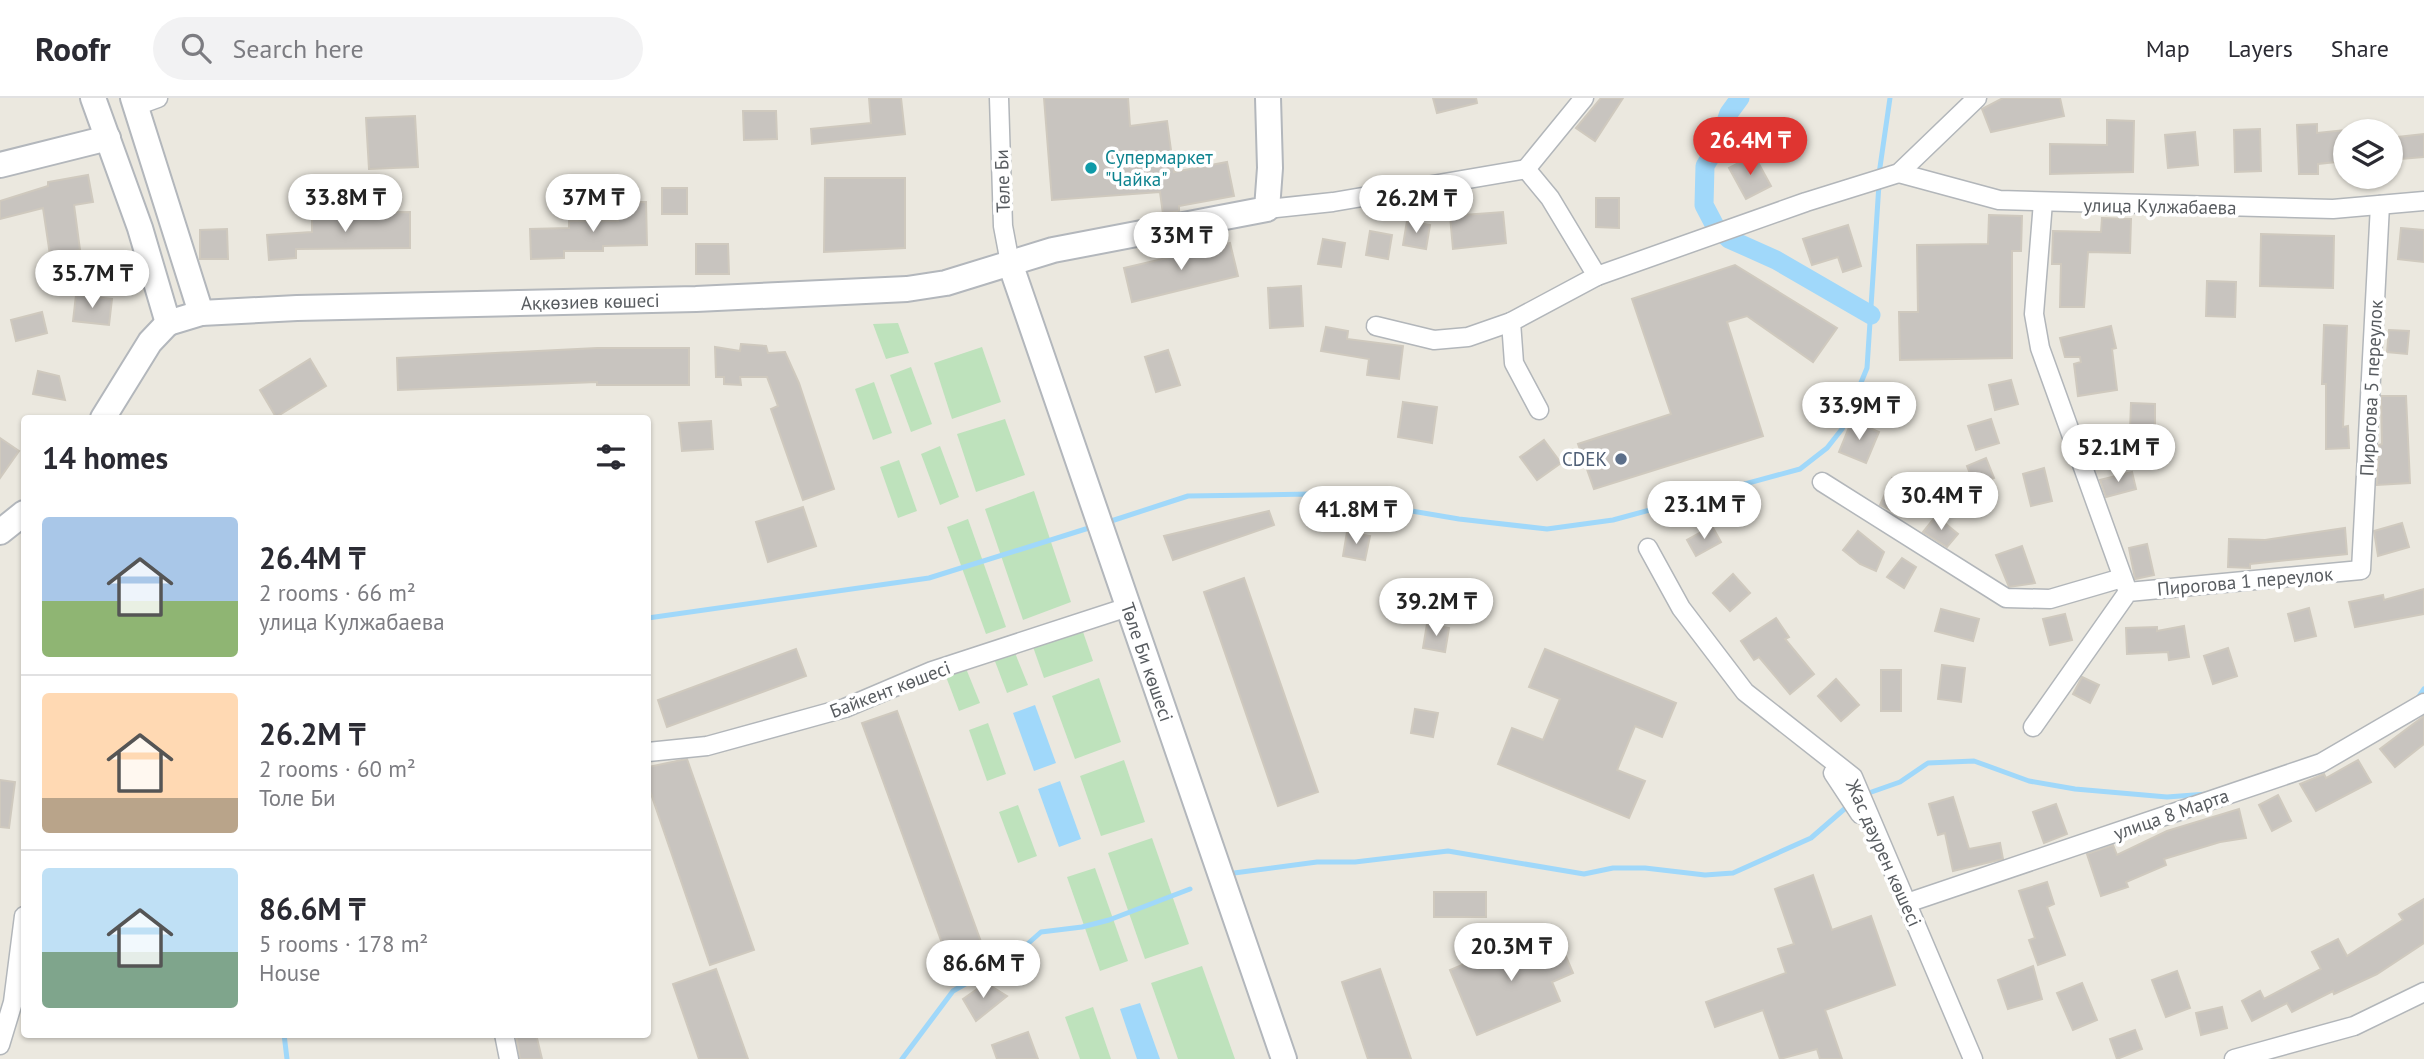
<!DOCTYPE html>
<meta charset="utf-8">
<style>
:root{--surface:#fff;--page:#f2f2f3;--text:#2b2b33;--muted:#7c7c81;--line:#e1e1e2;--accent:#df3531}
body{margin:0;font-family:"PT Sans",sans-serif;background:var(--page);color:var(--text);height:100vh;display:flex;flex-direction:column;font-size:26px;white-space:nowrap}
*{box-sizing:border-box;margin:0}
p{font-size:23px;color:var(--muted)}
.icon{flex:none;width:38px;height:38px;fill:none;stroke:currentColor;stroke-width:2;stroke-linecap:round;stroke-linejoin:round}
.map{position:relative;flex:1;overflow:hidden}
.side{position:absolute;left:21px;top:317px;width:630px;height:623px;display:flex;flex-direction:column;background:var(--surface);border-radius:7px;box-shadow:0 2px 5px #0004}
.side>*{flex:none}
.tools{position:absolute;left:2333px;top:21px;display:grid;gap:14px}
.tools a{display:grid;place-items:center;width:70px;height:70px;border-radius:50%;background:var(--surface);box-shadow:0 2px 5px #0004;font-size:35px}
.price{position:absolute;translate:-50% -60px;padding:0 16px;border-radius:24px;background:#fff;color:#222;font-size:23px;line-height:46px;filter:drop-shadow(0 2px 4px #0008)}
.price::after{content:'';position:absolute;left:50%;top:42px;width:21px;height:16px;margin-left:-10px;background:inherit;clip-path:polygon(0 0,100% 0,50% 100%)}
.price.selected{background:var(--accent);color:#fff}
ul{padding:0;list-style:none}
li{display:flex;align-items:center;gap:21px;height:175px;padding:0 21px}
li+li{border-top:2px solid var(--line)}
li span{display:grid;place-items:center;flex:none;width:196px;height:140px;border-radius:7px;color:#555}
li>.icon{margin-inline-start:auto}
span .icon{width:84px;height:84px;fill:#fffc;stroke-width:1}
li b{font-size:30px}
h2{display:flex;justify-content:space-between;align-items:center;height:84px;padding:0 21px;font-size:30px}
header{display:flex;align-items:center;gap:42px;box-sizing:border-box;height:98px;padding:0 35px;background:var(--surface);border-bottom:2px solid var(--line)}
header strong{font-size:33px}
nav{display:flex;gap:38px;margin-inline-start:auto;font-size:24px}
.search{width:490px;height:63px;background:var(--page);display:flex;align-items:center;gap:18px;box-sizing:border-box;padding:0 24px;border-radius:38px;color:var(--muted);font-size:26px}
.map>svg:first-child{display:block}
.green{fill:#bee2bc}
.water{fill:#a0d8fa}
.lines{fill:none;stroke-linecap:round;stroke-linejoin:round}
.stream{stroke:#a0d8fa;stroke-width:5}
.canal{stroke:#a0d8fa;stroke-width:19}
.building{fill:#c8c4bf;stroke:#cfc9be;stroke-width:2}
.street-casing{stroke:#b2b6ba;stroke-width:21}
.secondary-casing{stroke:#b3b7bc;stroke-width:28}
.street{stroke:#fff;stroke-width:18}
.secondary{stroke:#fff;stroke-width:24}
.culture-dot{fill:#0f9aa8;stroke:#fff;stroke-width:2.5}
.service-dot{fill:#5c6f8a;stroke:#fff;stroke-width:2.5}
.labels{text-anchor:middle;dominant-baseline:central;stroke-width:7;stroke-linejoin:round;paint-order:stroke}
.culture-label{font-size:19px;fill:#0d838f;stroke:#fff;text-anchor:start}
.street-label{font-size:19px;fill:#585c60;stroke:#fff}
.service-label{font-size:19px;fill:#4e5e75;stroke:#fff;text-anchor:end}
</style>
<header>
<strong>Roofr</strong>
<div class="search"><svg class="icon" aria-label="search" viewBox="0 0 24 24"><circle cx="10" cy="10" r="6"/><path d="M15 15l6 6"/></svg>Search here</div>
<nav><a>Map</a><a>Layers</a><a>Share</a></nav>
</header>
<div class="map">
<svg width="2424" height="961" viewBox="0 0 2424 961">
<rect width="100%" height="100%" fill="#ebe8df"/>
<g class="green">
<path d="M898 225 909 255 886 261 873 226Z"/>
<path d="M982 249 1001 304 952 321 934 265Z"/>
<path d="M911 269 932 326 911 334 890 277Z"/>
<path d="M874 284 892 335 873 342 855 291Z"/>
<path d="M1005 321 1025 377 976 394 957 336Z"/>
<path d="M940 348 959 399 940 407 921 356Z"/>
<path d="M899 362 917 413 898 420 880 369Z"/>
<path d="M1034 393 1071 504 1023 522 985 411Z"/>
<path d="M968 421 1006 529 986 536 947 429Z"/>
<path d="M1081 528 1093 563 1044 580 1032 546Z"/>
<path d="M1013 550 1028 587 1007 595 993 558Z"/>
<path d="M965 568 980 605 959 613 945 576Z"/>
<path d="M1099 580 1121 644 1075 661 1052 598Z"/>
<path d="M988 625 1006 676 987 683 969 632Z"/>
<path d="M1124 662 1145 724 1101 738 1080 678Z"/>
<path d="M1018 707 1037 758 1018 765 999 714Z"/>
<path d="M1152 740 1189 846 1145 861 1108 755Z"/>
<path d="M1095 770 1128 863 1100 873 1067 779Z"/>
<path d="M1202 868 1235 961H1178L1151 885Z"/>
<path d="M1093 909 1111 961H1080L1065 919Z"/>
</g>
<g class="water">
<path d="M1035 607 1056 665 1034 673 1013 615Z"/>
<path d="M1060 683 1081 741 1059 749 1038 691Z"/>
<path d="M1140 905 1160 961H1137L1120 911Z"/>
</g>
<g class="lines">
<g class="stream">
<path d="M1879 76 1890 0"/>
<path d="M1105 425 1188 398 1311 396 1459 421 1547 431 1613 422 1800 371 1827 350 1842 331 1867 270 1879 86"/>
<path d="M648 520 929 480 1092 429"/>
<path d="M2416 603 2424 591"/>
<path d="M1863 697 1900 684 1928 665 1974 663 2029 683 2075 691 2167 699 2207 696"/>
<path d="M1234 775 1317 764H1355L1448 753 1584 776 1613 770H1645L1705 777 1733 775 1811 740 1849 707"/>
<path d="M284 936 287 961"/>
<path d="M902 961 953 893 1014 858 1041 834 1082 829 1109 822 1190 791"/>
</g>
<path class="canal" d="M1740 0 1729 15 1718 46 1705 68 1704 107 1715 128 1729 141 1776 162 1871 217"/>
</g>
<g class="building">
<path d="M869 0H901L905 36 812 46 811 31 871 25Z"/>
<path d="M1044 0H1128L1130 28 1167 23 1174 74 1227 64 1234 98 1179 108V113L1163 116 1160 94 1052 102Z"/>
<path d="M1433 0H1476L1477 5 1437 15Z"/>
<path d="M1601 0H1623L1595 43 1576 30Z"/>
<path d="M2003 0H2060L2064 18 1991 34 1982 11Z"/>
<path d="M743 13H776L777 41 744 42Z"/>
<path d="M415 18 418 69 369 71 366 20Z"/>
<path d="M2107 22 2134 23 2133 74 2050 76V46L2107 47Z"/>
<path d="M2317 26V35L2345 32V63L2318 66V76H2299L2297 27Z"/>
<path d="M2260 31 2261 73 2235 74 2234 32Z"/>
<path d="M2195 34 2198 67 2168 70 2165 37Z"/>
<path d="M2424 36V59L2401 61 2398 39Z"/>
<path d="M1754 57 1771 88 1746 101 1729 70Z"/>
<path d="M88 77 93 104 74 107 80 152 50 157 43 110 0 121V103L48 88V84Z"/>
<path d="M825 80H905V150L824 154Z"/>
<rect x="662" y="90" width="25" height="26"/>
<path d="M1596 100H1619V130L1596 129Z"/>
<path d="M617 104H646L647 147 603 148V153H564V160L531 161 530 131 569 130V123H618Z"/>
<path d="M410 114V150L296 151V160L269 162 267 137 312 134V115Z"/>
<path d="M1503 114 1506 145 1453 151 1450 118Z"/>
<path d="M1989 117 2022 118 2021 153H2012V260L1900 262 1899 214H1918L1917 147 1988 146Z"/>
<path d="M2102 120 2131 121 2130 155 2088 154 2084 209H2060L2061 166H2052L2053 133 2101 134Z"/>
<path d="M1407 123 1430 127 1426 151 1403 147Z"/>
<path d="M1848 127 1861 168 1843 174 1838 159 1812 167 1803 141Z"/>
<path d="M2401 130 2424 132V164L2398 161Z"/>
<path d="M227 131 228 161H200V132Z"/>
<path d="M1370 133 1392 137 1388 161 1366 157Z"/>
<path d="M2261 136 2334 138 2333 190 2260 188Z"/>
<path d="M1323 141 1345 145 1341 169 1318 166Z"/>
<path d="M1230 145 1238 178 1132 204 1124 170Z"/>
<path d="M696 146H728L729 176H696Z"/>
<path d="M1735 167 1837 230 1813 264 1747 218 1727 224 1763 338 1594 391 1578 346 1671 316 1632 201Z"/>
<path d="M2207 183 2236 184 2235 219 2206 218Z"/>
<path d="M1301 188 1303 228 1270 230 1268 190Z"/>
<path d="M76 197 112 201 109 227 73 223Z"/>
<path d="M42 214 47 235 16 243 11 222Z"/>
<path d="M2324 227 2347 228 2343 329 2348 328 2349 350 2326 351V286H2322Z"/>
<path d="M2111 228 2116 250 2112 251 2117 292 2078 298 2074 266 2081 264 2080 259H2065L2060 240Z"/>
<path d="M1326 229 1348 233 1347 241 1403 248 1399 281 1367 277 1369 261 1321 253Z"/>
<path d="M2389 232 2409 233 2407 256 2387 254Z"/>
<path d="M741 246 766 248 768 255 785 254 799 285 834 391 803 402 771 311 778 308 767 279H740L741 287 724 286V279H716L715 249 740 253Z"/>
<path d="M597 250H689V287H597V284L398 292 397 260Z"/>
<path d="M1168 252 1180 287 1156 294 1145 259Z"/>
<path d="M310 261 326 288 276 319 260 292Z"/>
<path d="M38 273 59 278 65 302 33 296Z"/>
<path d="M2011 282 2018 306 1995 312 1989 287Z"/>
<path d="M2381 298H2406L2410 385 2377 387 2379 347 2382 346Z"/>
<path d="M1403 304 1437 309 1432 345 1398 339Z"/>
<path d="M2131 305 2155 306V334L2130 333Z"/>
<path d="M1991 321 1999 345 1976 352 1968 328Z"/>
<path d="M1852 322 1879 334 1866 365 1839 354Z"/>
<path d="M711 323 713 351 682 353 679 325Z"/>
<path d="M0 340 19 353 0 380Z"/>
<path d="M1544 342 1561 365 1537 382 1520 359Z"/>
<path d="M1986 360 1994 380 1975 388 1967 368Z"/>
<path d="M2044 370 2052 403 2031 408 2023 376Z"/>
<path d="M2132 374 2136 391 2106 399 2100 382Z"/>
<path d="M1892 380 1912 388 1900 416 1880 407Z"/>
<path d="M803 409 816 448 768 464 756 424Z"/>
<path d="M1269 413 1274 427 1173 462 1164 438Z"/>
<path d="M1936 418 1958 436 1947 449 1923 434Z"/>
<path d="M2402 425 2409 449 2378 458 2374 433Z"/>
<path d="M1712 428 1721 444 1696 458 1687 442Z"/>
<path d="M2345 430 2347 456 2250 466V470L2228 469 2229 441 2265 442Z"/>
<path d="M1858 433 1884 454 1876 473 1860 466 1843 452Z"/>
<path d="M1347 434 1370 438 1365 462 1343 458Z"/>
<path d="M2147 446 2154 477 2135 481 2129 450Z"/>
<path d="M2022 448 2035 485 2009 489 1996 457Z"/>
<path d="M1902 460 1916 469 1904 490 1887 479Z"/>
<path d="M1733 476 1750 495 1730 513 1713 495Z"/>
<path d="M1244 480 1318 694 1278 708 1204 494Z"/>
<path d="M2424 491V516L2355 529 2349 504 2383 497 2384 502Z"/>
<path d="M2309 510 2316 538 2295 543 2288 516Z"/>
<path d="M1941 511 1979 521 1973 543 1935 533Z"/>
<path d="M2065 516 2072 542 2050 547 2043 521Z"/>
<path d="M1776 520 1789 539 1785 541 1814 576 1790 596 1759 559 1754 562 1741 543Z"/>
<path d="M1427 526 1449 530 1445 554 1423 550Z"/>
<path d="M2184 528 2189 559 2169 562 2168 554 2127 556 2126 530 2157 529V533Z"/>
<path d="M2228 550 2237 578 2213 586 2204 558Z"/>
<path d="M796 551 806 578 667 629 658 602Z"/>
<path d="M1545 551 1676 605 1662 639 1635 628 1617 672 1645 683 1629 720 1498 666 1512 630 1543 642 1560 601 1529 589Z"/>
<path d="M1942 567 1965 570 1961 604 1938 601Z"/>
<rect x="1881" y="572" width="20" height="41"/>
<path d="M2082 579 2099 587 2090 605 2073 596Z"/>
<path d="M1836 581 1859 607 1841 623 1818 598Z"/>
<path d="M1415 611 1438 615 1433 639 1411 635Z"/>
<path d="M897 613 981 844 946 856 862 625Z"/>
<path d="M2424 618V646L2395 669 2380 651Z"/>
<path d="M687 661 754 852 710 867 648 687V669Z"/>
<path d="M2358 662 2371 684 2316 713 2300 686 2324 676 2326 680Z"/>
<path d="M0 682 15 684 9 730 0 729Z"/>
<path d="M2278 697 2291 723 2272 733 2259 707Z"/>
<path d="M1953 699 1969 751 2000 745 2003 761 1953 773 1945 735 1938 737 1929 706Z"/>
<path d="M2056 706 2067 736 2044 745 2033 714Z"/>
<path d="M2239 711 2246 740 2220 744 2164 761 2166 767 2126 784 2128 789 2101 798 2087 756 2113 747 2117 757 2167 733Z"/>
<path d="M1813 777 1832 832 1871 818 1895 887 1825 912 1842 961H1820L1817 951 1780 961 1763 912 1715 929 1706 904 1786 875 1778 851 1794 846 1775 791Z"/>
<path d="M2047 784 2054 806 2047 809 2065 857 2038 867 2029 842 2035 840 2019 793Z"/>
<rect x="1434" y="794" width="52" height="25"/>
<path d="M2424 801V845L2377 876 2334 896 2333 893 2292 914 2287 905 2252 923 2242 903 2260 893 2264 901 2321 871 2312 854 2338 841 2347 858 2403 822 2399 816Z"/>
<path d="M1531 838 1536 852 1559 842 1573 875 1552 884 1560 903 1477 937 1450 872Z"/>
<path d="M2033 868 2042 901 2008 911 1998 882Z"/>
<path d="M716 871 748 961H699L673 886Z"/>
<path d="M1380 871 1411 961H1368L1342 884Z"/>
<path d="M2177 873 2190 910 2166 919 2152 882Z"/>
<path d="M986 885 1007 898 976 923 963 901Z"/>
<path d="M2082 885 2097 922 2073 932 2057 895Z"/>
<path d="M2222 909 2227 930 2201 937 2196 915Z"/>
<path d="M2135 932 2142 951 2117 961 2110 941Z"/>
<path d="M1028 934 1038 961H997L992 947Z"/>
<path d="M516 936H536L542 961H520Z"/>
</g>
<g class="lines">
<g class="street-casing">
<g id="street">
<path d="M999 0 1003 128 1010 165"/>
<path d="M136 8 158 0"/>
<path d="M1526 71 1550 100 1597 178"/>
<path d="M1526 71 1584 0"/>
<path d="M1899 75 1999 102 2333 111 2424 103"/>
<path d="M2043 104 2034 216 2040 250 2128 494"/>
<path d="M1267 111 1333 104 1526 71"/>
<path d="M1376 228 1434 242 1468 239 1511 224"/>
<path d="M1539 312 1514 265 1511 224 1597 178 1806 104 1899 75 1977 0"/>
<path d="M1822 384 2006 500 2050 501 2122 480"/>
<path d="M1648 450 1681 510 1745 594 1853 679 1973 961"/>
<path d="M2033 629 2128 494 2361 472 2380 107"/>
<path d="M648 654 707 648 845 610 932 573 1128 509"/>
<path d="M1833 675 1860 716"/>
<path d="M1907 805 2321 665 2424 605"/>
<path d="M504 936 509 961"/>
<path d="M0 947 13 904 24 818"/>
<path d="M2234 961 2354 928 2424 894"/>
</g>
</g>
<g class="secondary-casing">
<g id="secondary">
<path d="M93 0 140 130 168 225"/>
<path d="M133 0 201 215"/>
<path d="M0 67 108 40"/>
<path id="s1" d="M1010 165 1284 961"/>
<path id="s2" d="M168 225 201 215 297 210 696 201 907 191 946 185 1053 152 1267 111 1270 70 1268 0"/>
<path d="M103 320 150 244 168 225"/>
<path d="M0 434 24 415"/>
</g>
</g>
<use href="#street" class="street"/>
<use href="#secondary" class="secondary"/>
</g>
<circle class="culture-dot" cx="1091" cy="70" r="7"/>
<circle class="service-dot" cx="1621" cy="361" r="7"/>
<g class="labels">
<g class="culture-label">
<text x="1105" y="59">Супермаркет<tspan x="1105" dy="22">"Чайка"</tspan></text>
</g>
<g class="street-label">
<text transform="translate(1002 83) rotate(-92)">Төле Би</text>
<text transform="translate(2160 108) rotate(1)">улица Кулжабаева</text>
<text stroke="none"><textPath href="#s2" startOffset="424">Ақкөзиев көшесі</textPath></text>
<text transform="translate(2371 290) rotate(-87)">Пирогова 5 переулок</text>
<text transform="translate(2245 483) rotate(-5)">Пирогова 1 переулок</text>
<text stroke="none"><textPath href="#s1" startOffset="422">Төле Би көшесі</textPath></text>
<text transform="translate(890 591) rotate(-21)">Байкент көшесі</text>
<text transform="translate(2171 716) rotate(-19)">улица 8 Марта</text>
<text transform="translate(1884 755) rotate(66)">Жас дәурен көшесі</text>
</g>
<g class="service-label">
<text x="1607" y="361">CDEK</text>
</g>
</g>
</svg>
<div class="tools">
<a><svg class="icon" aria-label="layers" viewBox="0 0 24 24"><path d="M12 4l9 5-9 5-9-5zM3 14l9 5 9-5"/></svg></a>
</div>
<b class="price selected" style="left:1750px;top:79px">26.4M ₸</b>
<b class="price" style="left:345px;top:136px">33.8M ₸</b>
<b class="price" style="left:593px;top:136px">37M ₸</b>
<b class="price" style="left:1416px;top:137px">26.2M ₸</b>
<b class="price" style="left:1181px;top:174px">33M ₸</b>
<b class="price" style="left:92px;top:212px">35.7M ₸</b>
<b class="price" style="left:1859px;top:344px">33.9M ₸</b>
<b class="price" style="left:2118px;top:386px">52.1M ₸</b>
<b class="price" style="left:1941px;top:434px">30.4M ₸</b>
<b class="price" style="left:1704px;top:443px">23.1M ₸</b>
<b class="price" style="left:1356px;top:448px">41.8M ₸</b>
<b class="price" style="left:1436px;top:540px">39.2M ₸</b>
<b class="price" style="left:1511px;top:885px">20.3M ₸</b>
<b class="price" style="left:983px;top:902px">86.6M ₸</b>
<section class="side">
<h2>14 homes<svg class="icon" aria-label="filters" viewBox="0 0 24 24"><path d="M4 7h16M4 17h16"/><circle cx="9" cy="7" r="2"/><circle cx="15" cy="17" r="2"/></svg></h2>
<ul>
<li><span style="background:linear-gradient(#a9c7e8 60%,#8fb573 0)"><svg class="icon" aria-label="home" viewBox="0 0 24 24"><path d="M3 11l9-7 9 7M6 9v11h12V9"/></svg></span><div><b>26.4M ₸</b><p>2 rooms · 66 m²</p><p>улица Кулжабаева</p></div></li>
<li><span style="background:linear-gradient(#ffd9b3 75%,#b9a48a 0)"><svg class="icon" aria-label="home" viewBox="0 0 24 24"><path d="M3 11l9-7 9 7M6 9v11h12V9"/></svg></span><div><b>26.2M ₸</b><p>2 rooms · 60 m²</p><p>Толе Би</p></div></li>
<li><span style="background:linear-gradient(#bfe0f5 60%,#7fa58c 0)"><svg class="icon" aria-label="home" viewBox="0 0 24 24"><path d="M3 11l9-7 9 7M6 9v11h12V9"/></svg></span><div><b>86.6M ₸</b><p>5 rooms · 178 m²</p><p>House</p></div></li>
</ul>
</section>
</div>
